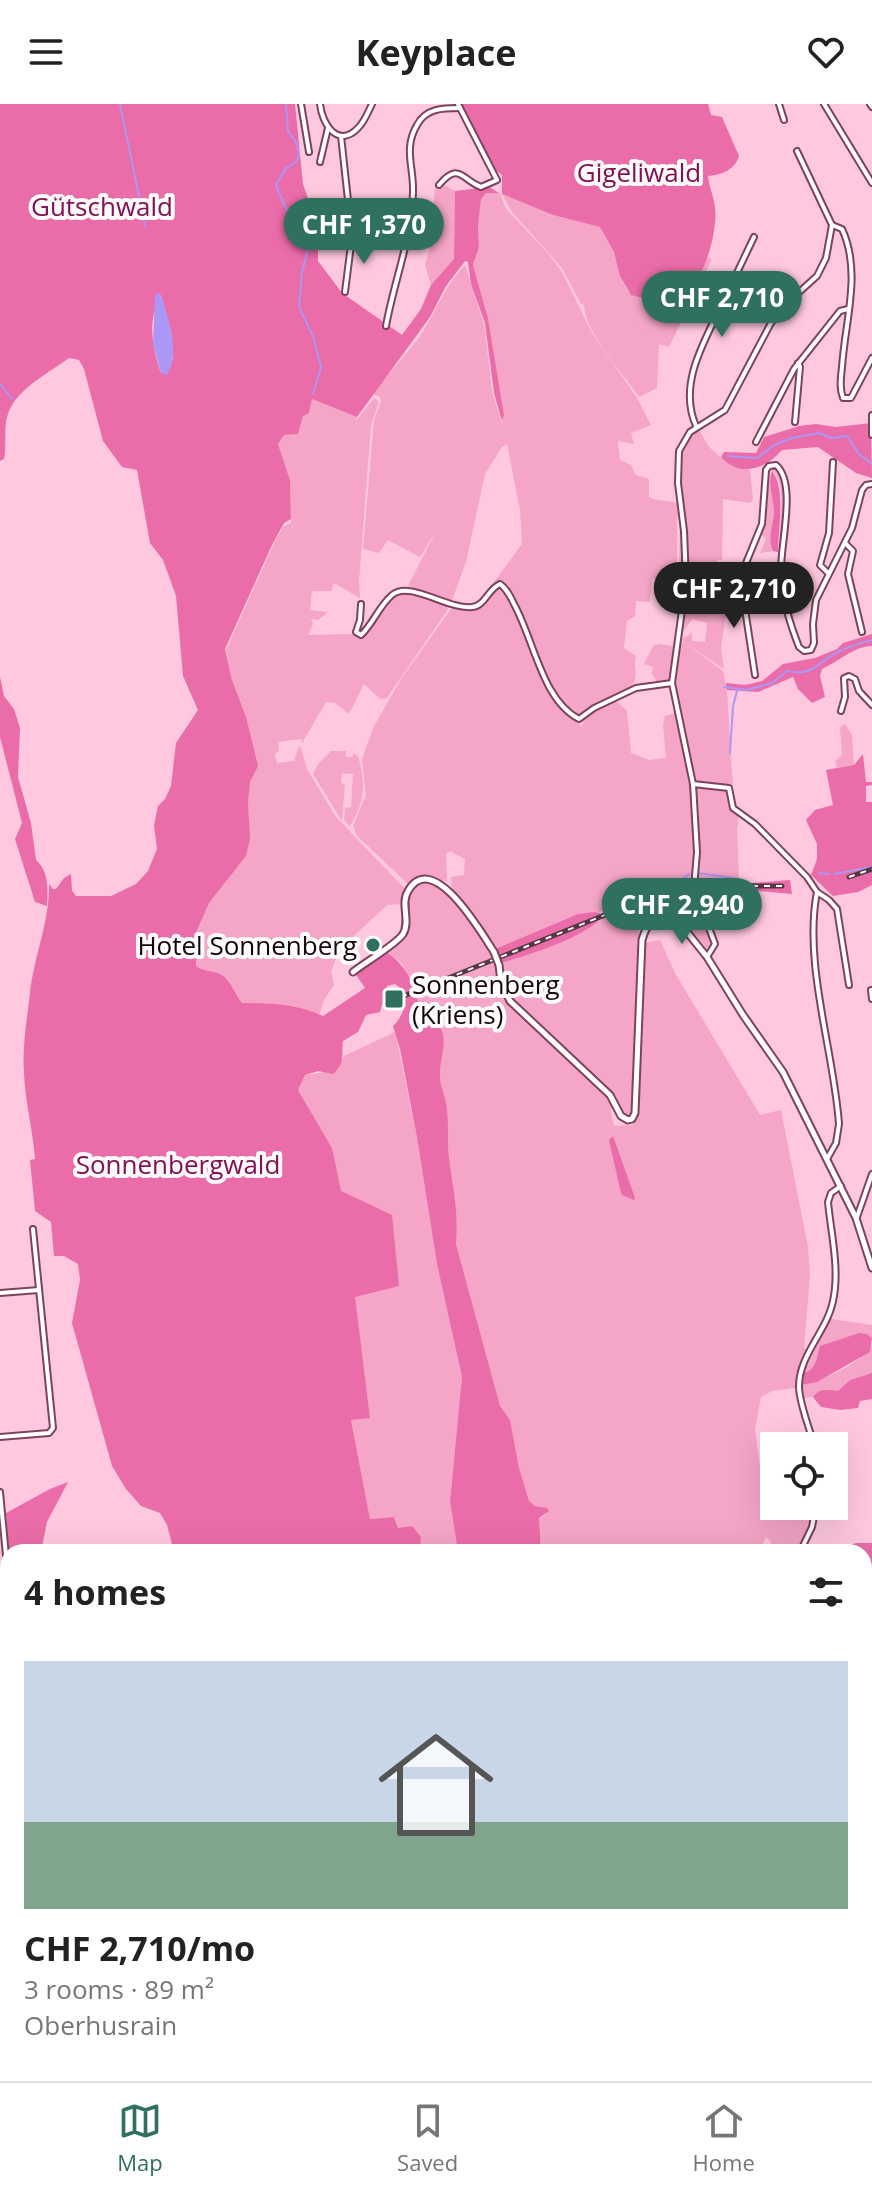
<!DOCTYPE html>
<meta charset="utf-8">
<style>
:root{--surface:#fff;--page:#f2f2f2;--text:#222;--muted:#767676;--line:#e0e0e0;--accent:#30705f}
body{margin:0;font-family:"Open Sans",sans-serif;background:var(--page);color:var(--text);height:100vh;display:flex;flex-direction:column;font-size:30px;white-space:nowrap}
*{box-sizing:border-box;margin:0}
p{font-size:26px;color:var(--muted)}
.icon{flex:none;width:44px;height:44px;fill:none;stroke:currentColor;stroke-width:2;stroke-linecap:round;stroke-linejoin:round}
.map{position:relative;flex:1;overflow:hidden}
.sheet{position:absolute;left:0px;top:1440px;width:872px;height:538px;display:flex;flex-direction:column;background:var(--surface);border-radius:24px 24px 0 0;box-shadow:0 8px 32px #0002}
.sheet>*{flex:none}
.controls{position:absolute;left:760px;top:1328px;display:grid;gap:16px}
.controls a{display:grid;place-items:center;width:88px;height:88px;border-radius:0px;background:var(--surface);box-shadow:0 8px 32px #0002;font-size:40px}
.price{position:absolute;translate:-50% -68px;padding:0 18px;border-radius:28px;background:var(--accent);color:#fff;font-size:26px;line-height:52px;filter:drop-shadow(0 2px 4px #0008)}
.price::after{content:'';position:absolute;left:50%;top:48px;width:24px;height:18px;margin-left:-12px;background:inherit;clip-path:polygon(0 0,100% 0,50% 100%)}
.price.selected{background:#222;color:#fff}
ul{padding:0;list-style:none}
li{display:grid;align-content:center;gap:16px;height:424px;padding:0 24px}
li span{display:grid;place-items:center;height:248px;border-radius:0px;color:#555}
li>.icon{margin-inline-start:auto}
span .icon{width:144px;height:144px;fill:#fffc;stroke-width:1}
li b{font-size:34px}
h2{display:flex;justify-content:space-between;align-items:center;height:96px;padding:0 24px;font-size:34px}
header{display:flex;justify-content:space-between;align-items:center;height:104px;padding:0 24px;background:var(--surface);font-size:36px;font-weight:700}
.tabs{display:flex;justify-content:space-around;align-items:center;height:112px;border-top:2px solid var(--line);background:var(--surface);font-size:22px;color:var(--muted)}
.tabs a{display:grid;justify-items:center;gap:4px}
.tabs .selected{color:var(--accent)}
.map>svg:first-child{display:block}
.green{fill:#f5a5c7}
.forest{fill:#ea6ca8;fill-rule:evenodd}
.water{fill:#ab97f5}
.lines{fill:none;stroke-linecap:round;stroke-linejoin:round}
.stream{stroke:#ab97f5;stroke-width:2}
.minor-casing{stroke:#7d435d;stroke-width:8}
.tertiary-casing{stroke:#7d435d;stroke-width:9}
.secondary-casing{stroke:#7d435d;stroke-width:10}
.minor{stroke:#fff;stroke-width:4}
.tertiary{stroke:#fff;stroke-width:5}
.secondary{stroke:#e1e3c3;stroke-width:6}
.rail-casing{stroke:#553844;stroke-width:5}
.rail{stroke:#fbfbfb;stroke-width:2;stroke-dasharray:6;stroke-linecap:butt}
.tertiary-bridge-casing{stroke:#7d435d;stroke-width:9;stroke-linecap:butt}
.tertiary-bridge{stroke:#fff;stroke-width:5}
.poi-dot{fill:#30705f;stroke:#fbfbfb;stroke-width:3}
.labels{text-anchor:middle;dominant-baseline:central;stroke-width:8;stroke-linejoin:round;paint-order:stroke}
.park-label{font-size:26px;fill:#851053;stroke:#fbfbfb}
.poi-label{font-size:26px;fill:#18040d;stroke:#fbfbfb;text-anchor:end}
</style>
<header><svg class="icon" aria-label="menu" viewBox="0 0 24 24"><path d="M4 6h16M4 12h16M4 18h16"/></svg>Keyplace<svg class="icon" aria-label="heart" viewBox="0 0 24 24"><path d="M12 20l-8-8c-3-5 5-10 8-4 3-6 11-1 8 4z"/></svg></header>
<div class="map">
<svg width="872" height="1977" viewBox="0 0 872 1977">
<rect width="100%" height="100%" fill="#ffc8de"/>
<g class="green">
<path d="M444 81 455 87 454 155 431 181 425 161 431 140 435 83 439 86Z"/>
<path d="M486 89H500L506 105 547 148 562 168 592 229 637 294 651 321 631 329 634 340 618 337 620 356 631 361 636 371 649 375V393C660 399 672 395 679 401L685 473 679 466 680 420 677 410V476L652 475 650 498 636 497 635 512 627 517 624 544 636 552C632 566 641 569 630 586L591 604 580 613 575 612C566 603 556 594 550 583 535 558 525 491 499 477L489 485 522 440 520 406 507 340 502 343 485 370 466 458 451 499 408 482 436 427 420 453 388 436 379 449 363 445 374 316 381 298 380 293 374 290 375 287C389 268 406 252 420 232 436 208 445 182 465 161L484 220 492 288 502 320 504 311 488 214 473 161 479 143 478 122 481 95Z"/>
<path d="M502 90 553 111 600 123C604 131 609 139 613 146 621 162 618 181 635 192H675L701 167 707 153 712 155 669 243 659 240 657 284 639 293C623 269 585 229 584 201L581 200 562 164 512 108Z"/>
<path d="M374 294 379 298 371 321 359 478 360 494 334 479 331 487H312L310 506 328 508 318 516 311 515 313 520 308 531 355 530 358 533 363 534C391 484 394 482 446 500L448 505 387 594 380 595 364 580 349 610 335 599 326 598 302 639 301 635 278 638 279 647 275 650 277 659 294 657 299 642 301 644 307 665 336 713 406 786 403 800 387 801 340 845 331 867 334 881 325 894 319 911C297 900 267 899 242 899 235 890 231 877 222 871 214 867 204 868 196 862V830L209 799 246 752 249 735 248 700 250 678 257 662 246 613 232 576 226 546 276 435 283 423 291 419 290 376 278 340 284 331 298 330 303 312 309 308 312 295 357 313 356 317Z"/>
<path d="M699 324C708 348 725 360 750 366L753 395 750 399 723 395 722 456H717L714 491 722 495 727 505 721 543 724 565 685 539 723 567 727 586 733 684 728 681 696 676 674 584 679 538 684 539 682 535 692 529V537L705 538 707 519 692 515 681 531 688 478 680 383 681 350 687 335Z"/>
<path d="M774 364C792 379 783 419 780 440 778 418 788 384 773 366L770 368C769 382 774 393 774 408 773 424 768 432 773 447L760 449 766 435 762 431 771 365Z"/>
<path d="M499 481 505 485 530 535 549 587 579 617 581 624C587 608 599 603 615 596L627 607 631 649 649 656 666 654 663 621 665 612 676 609C692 660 703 724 692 776 660 780 633 789 605 805L606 807 578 810 495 845 452 787 451 773 464 771 465 755 450 747 446 750 447 777 425 774 408 780 357 732 353 722 366 691 362 655 374 622 401 575 451 505 473 504Z"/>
<path d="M659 540 673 542 671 574 669 577 657 578 652 570 653 563 644 560 653 542Z"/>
<path d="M845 620 852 631 854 661 837 664 835 657 842 651 840 624Z"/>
<path d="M331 647H346V653H353V649L358 652C366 679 365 698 350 722L344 716 345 704 351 703 353 670 342 669 341 679 345 680 342 717 313 670 318 660Z"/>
<path d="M699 681 724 684 729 687 731 704 739 713 737 717 739 719 737 723 739 779 698 774 695 687Z"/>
<path d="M424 777C447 777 483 834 494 853L416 885 403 861 385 846 402 834 409 789Z"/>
<path d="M692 786 712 838 711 845 708 846 687 821 670 809 673 808 671 791Z"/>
<path d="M632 810 639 829V840L634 1008 632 1013 627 1014 610 989 516 901 505 883 500 859 547 843 593 821 607 811 614 813Z"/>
<path d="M660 836 676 871 760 1011 781 1006 808 1143 810 1170 804 1244 807 1246 796 1284 772 1287 761 1293 755 1325 762 1378 774 1379V1402H814L810 1422 799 1448 773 1447 771 1438 766 1433 759 1448H541L539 1414 545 1411 547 1404 535 1402 529 1397 519 1365 510 1316 500 1302 456 1140C459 1108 453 1086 449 1055 447 1038 449 1021 447 1005 446 995 441 985 440 975 438 952 448 944 439 921L423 915 415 888 495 857 506 893 609 992 615 1002 610 1005 614 1022 633 1021 632 1018 636 1016 643 839Z"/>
<path d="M395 928 417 1033 437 1160 462 1273 450 1397 458 1448H420L421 1433 398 1424 394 1413 370 1415 351 1316 370 1313 340 1087 332 1044 298 986 305 971 338 966 344 952Z"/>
<path d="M831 1215 872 1221V1234L867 1230C849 1231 835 1237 819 1246 820 1255 813 1268 803 1269Z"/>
<path d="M872 1242V1269L850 1276 838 1287 817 1289 813 1293 804 1294 802 1281C818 1279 865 1257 872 1242Z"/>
<path d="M864 1513 872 1514V1541L867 1546 865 1559 870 1575 872 1669 864 1672Z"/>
<path d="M864 1782H872L871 1938 864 1936Z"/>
<path d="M668 1970H735V1977H671Z"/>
<path d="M736 1970H802L801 1977H736Z"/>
</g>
<g class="forest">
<path d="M0 0H295L303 80 318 123V157L342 189 402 231 421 205 431 181 454 155 455 87 489 83 499 89H486L481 95 478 122 479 143 473 161 488 214 504 311 502 317 494 289 485 219 471 180 468 158 465 157 446 182 430 213 357 313 312 295 309 309 303 312 298 330 284 331 278 340 290 376 291 415 284 419 272 441 225 545 232 576 246 613 258 662 250 678 248 700 250 735 246 752 209 799 196 829V862C204 868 213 866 222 871 231 877 235 890 242 899 269 899 298 900 323 912L365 884 355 869 388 849C415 870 413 884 423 915L439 921C449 937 440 951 440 969 439 982 446 992 447 1005 449 1021 447 1038 449 1054 453 1086 459 1108 456 1140L500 1302 510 1316 519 1364 529 1397 535 1402 547 1404 549 1407 539 1414 541 1448H458L450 1397 462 1273 437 1160 417 1033 400 945 393 922C402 914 407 900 405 888L395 880 387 882 380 908 366 911 358 928 343 937C341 951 346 959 333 970L318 967 305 971 298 986 332 1044 341 1087 392 1111 399 1182 355 1193 370 1314 351 1316 370 1415 394 1413 398 1424 412 1422 421 1433 420 1448H174L167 1421 160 1409 141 1402 126 1385 112 1362 72 1219 80 1176 78 1160 64 1152H54L51 1118 35 1107 30 1056 35 1055C33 1026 25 998 24 969 22 943 27 915 30 889 34 852 50 817 49 780L53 785H56L64 774 71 770 72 787 76 792H111L136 780 148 767 157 745 154 721 158 702 165 695 171 682 176 639 198 606 183 572 176 492 163 456 150 439 137 366 122 363 103 337 84 265 79 256 69 254C49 269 16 285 8 310 3 323 7 341 4 355L0 357ZM161 191 171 228 173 255 161 269C152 242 147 216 161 191Z"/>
<path d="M462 0H708L711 11 722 13 739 52C735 66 721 71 708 72 709 83 714 93 715 104 718 128 703 188 675 192L671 199C655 199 646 194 631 191L620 172 614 148 600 123 553 111 502 90V71L493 64Z"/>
<path d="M871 319 872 374 856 369 818 343 782 346C766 365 740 374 721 353L724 348 756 349 764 333 799 322 816 320 836 323Z"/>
<path d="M772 367C786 384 778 426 778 448L773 447C767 432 773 424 774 408 774 394 767 380 772 367Z"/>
<path d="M872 530V542C854 542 838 558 822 565L820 572 825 593 812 599 798 585 793 573 758 588 727 586 726 579 745 581 762 577 783 560 815 554 837 545 843 539Z"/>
<path d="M0 573 4 592 14 605 20 624 18 673 31 719 36 756C49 767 48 785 47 802L35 798 15 735 22 719 0 633Z"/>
<path d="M863 650 866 678H872V681L866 682V698H872V781L858 788 833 792 811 771 817 755V740L806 716 815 706 833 701 826 666 854 661Z"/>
<path d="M790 776 792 790 748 786 751 779Z"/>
<path d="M594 808 600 809 601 814C585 833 526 852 500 859L495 845 578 810Z"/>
<path d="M613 1032 635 1094 634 1096 622 1091 620 1085 609 1036Z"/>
<path d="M859 1229 867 1230 872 1234 870 1248 817 1278 802 1281 803 1269C817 1266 817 1252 820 1242Z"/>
<path d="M872 1269V1295L860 1297 858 1304 840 1306 821 1303 813 1293C819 1284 828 1286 838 1287L850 1276Z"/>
<path d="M68 1378 47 1418 41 1448H9L6 1409 50 1385Z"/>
<path d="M856 1439H872V1514L864 1513V1448H833Z"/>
<path d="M872 1669V1782H864V1672Z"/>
<path d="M301 1970H599L600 1977H303Z"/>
</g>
<path class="water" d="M160 189C168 212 181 249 167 271L161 269 153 240 155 191Z"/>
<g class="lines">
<g class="stream">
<path d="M120 0 145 122"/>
<path d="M286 0 288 27 297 40 299 52 295 59 286 64 276 81 286 105 305 130 308 146 302 168 299 203 313 232 321 263 313 290"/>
<path d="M0 280 12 295"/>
<path d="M728 352 757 354 774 341 792 334 819 329 832 334 847 332 859 350 872 360"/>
<path d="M724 583 747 586 772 579 787 567C816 573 817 557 840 547 850 542 862 539 872 536"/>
<path d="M730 649 733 602 737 587"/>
<path d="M698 769 733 774"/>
<path d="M819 769 829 770"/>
<path d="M834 770 872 763"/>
<path d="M596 813 648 788 678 779 689 770"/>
<path d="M864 1690 872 1692"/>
<path d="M864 1758 872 1759"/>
</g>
<g class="minor-casing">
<g id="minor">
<path d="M301 0 309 48"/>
<path d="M320 0C322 20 338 45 358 24 365 17 368 8 372 0"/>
<path d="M779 0 784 16"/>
<path d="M824 0 872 79"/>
<path d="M870 0 872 3"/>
<path d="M341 32 352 133 345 188"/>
<path d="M797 47 832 121"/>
<path d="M320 58 328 24"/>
<path d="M439 81C459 57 462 76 481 83L497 76 458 0"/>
<path d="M832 121 842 125C862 168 845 217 842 263 841 273 839 284 843 294H851L872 254"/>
<path d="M386 222C394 177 412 134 413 88 414 63 403 45 417 21 426 4 443 4 460 4"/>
<path d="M872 311V331"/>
<path d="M795 318 800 263 798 259"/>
<path d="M696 322C677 279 706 235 724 196 734 175 744 154 754 133"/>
<path d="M756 338 794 265 840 207 848 205"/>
<path d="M845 439 853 447 848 470 862 528"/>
<path d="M828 469 820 461 829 429 833 358"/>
<path d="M742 470 750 479 745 505 755 571"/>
<path d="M737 481 762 420 766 366 769 362 776 361C798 380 779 444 781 471 782 495 790 520 799 543L804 547 811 546 814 539 813 520 816 496 852 424 862 386 866 381 872 380"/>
<path d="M361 500 360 516 356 528 361 531C373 520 379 502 392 491 410 476 448 506 472 503 485 502 488 485 500 480 507 485 510 492 514 500 534 536 542 596 579 615L594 604 636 584 672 579"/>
<path d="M841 607 845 593 844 574 849 572 855 575 859 587 872 601"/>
<path d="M693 680 729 684 733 704 755 720 807 773 817 788 829 796 837 805 849 881"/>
<path d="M817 788C803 859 834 948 839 1020L836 1039 827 1055"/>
<path d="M707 853 715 840 694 784 697 748 693 680 672 579 686 477 684 427 678 379 679 347 690 328 725 306 771 219 786 200 817 172 826 154 832 121"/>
<path d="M871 886 872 895"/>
<path d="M857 1113 872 1070"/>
<path d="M0 1189 39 1186"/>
<path d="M0 1333 49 1329 53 1324 33 1125"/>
<path d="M814 1342C810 1324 799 1300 799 1282 799 1251 827 1227 833 1197 840 1165 831 1130 828 1098L831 1089 841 1082"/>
<path d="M0 1388 8 1473"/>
<path d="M800 1448 812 1423 816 1402"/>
<path d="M0 1595 8 1592"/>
<path d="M0 1702 8 1697"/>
<path d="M864 1977 870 1941"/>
</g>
</g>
<g class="tertiary-casing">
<g id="tertiary">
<path d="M499 861 501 878 510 897 610 991 621 1012 628 1016 632 1015 635 1009 642 836C647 818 656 808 675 813L707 853 743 911 783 968 856 1114 872 1164"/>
<path d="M353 868C364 859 397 840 403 830 411 817 400 800 408 787 433 744 482 830 494 848"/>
</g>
</g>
<g class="secondary-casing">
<g id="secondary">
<path d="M0 1659 8 1673"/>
<path d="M151 1970 153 1977"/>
</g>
</g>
<use href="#minor" class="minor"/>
<use href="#tertiary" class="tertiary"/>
<use href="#secondary" class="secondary"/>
<g class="rail-casing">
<g id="rail">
<path d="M849 773 872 765"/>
<path d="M401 893 667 786 698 782H782"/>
</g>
</g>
<use href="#rail" class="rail"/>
<g class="tertiary-bridge-casing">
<path id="tertiary-bridge" d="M494 848 499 861"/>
</g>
<use href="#tertiary-bridge" class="tertiary-bridge"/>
</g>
<g class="poi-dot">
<circle cx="373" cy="841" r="8"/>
<rect x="384" y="885" width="20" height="20" rx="4"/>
</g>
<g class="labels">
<g class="park-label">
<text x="639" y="68">Gigeliwald</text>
<text x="102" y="102">Gütschwald</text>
<text x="178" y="1060">Sonnenbergwald</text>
</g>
<g class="poi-label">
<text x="357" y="841">Hotel Sonnenberg</text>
<text x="412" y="880" text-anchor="start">Sonnenberg<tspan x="412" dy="30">(Kriens)</tspan></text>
</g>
</g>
</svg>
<div class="controls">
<a><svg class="icon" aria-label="locate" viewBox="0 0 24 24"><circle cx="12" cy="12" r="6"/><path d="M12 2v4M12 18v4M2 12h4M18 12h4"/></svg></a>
</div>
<b class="price" style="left:364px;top:162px">CHF 1,370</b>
<b class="price" style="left:722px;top:235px">CHF 2,710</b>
<b class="price selected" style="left:734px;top:526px">CHF 2,710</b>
<b class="price" style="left:682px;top:842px">CHF 2,940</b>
<section class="sheet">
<h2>4 homes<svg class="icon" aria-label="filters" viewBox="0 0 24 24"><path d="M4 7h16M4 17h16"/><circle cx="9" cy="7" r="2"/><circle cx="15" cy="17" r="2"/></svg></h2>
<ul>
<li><span style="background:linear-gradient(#c9d6e8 65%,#7fa58c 0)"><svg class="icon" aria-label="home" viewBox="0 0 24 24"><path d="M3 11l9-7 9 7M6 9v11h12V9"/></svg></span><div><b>CHF 2,710/mo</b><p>3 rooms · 89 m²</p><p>Oberhusrain</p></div></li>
</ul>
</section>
</div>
<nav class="tabs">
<a class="selected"><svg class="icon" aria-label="map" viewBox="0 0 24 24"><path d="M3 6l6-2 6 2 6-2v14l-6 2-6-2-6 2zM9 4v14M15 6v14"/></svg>Map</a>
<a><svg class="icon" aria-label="saved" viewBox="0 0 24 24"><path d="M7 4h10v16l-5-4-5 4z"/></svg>Saved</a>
<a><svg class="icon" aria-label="home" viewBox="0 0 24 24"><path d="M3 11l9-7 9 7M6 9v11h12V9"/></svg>Home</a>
</nav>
